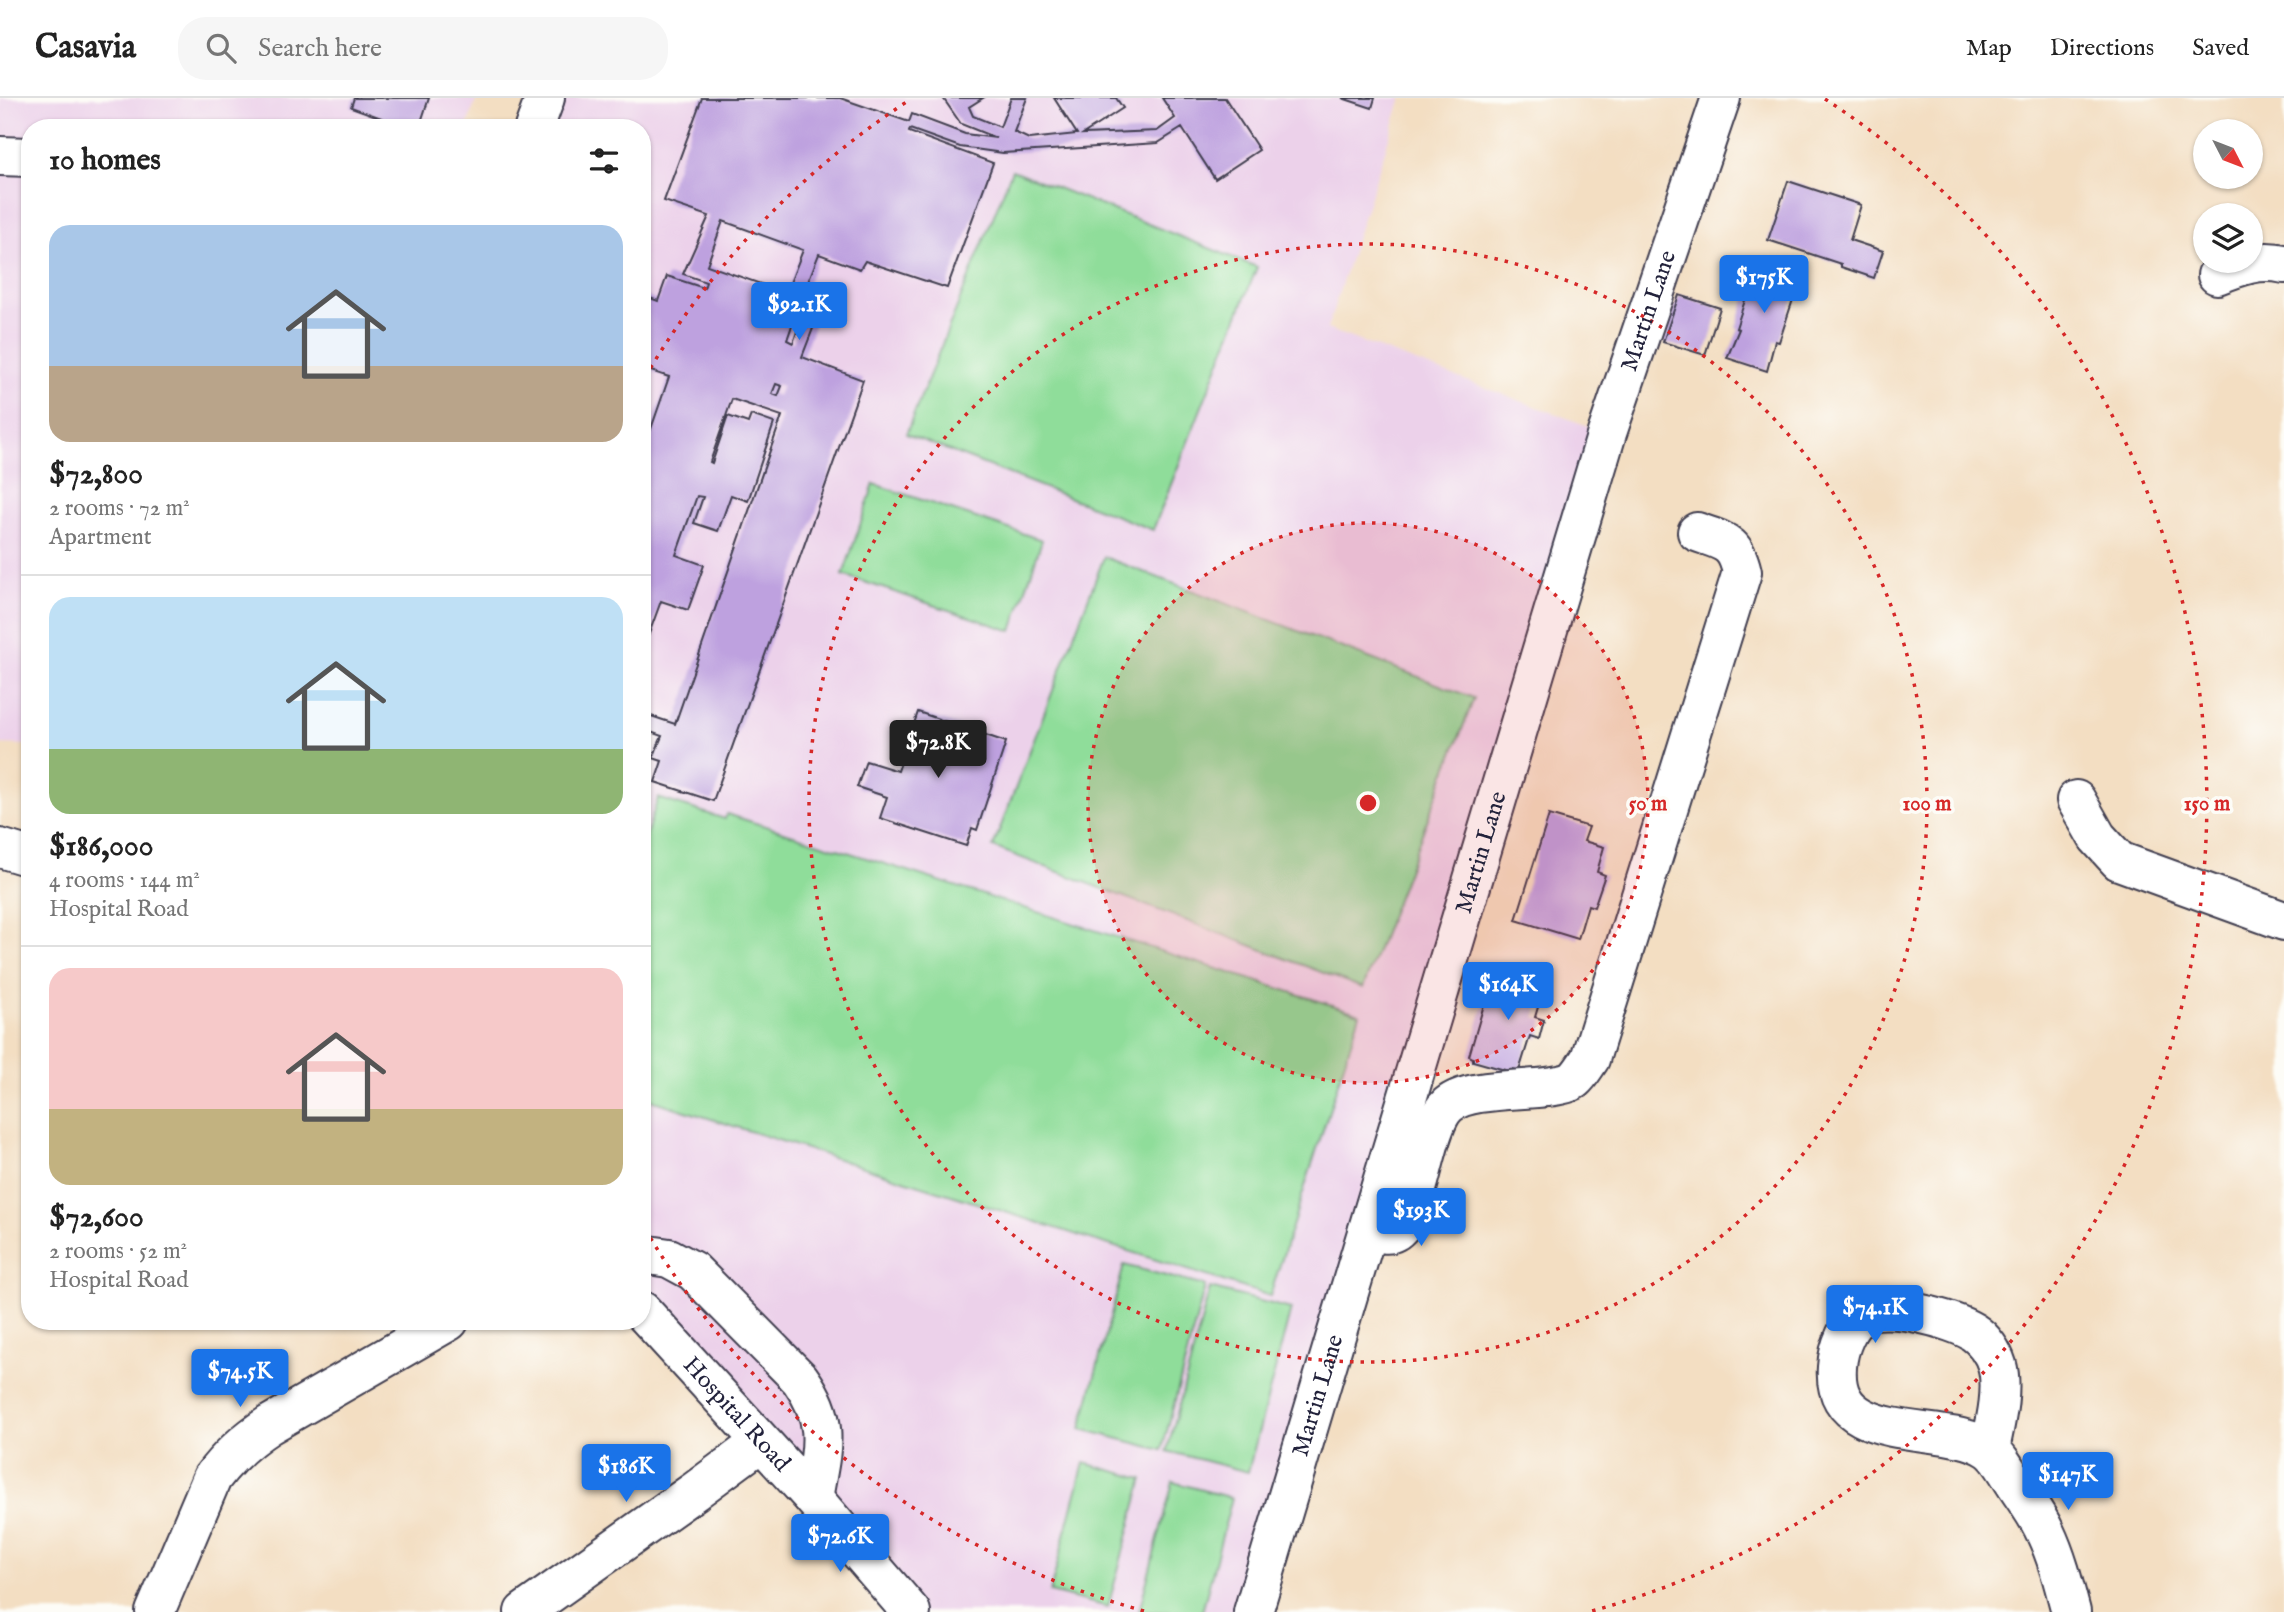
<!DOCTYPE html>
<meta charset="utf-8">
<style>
:root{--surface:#fff;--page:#f6f6f6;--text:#222;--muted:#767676;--line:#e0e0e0;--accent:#1a73e8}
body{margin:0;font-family:"IM FELL English",serif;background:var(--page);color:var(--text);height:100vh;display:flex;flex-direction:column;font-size:26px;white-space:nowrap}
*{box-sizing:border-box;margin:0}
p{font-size:23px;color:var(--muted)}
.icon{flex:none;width:38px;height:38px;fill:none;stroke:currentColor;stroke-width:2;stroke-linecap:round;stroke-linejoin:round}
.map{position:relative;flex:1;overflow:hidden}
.drawer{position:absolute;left:21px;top:21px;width:630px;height:1211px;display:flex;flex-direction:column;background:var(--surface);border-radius:28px;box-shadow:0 2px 5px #0004}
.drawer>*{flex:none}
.needle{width:46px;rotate:132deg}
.controls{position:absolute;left:2193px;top:21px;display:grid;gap:14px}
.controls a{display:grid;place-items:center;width:70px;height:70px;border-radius:50%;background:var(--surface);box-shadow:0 2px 5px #0004;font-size:35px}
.price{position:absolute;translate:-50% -60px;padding:0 16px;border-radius:7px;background:var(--accent);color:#fff;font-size:23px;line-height:46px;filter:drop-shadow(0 2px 4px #0008)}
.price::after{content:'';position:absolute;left:50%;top:42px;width:21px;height:16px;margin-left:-10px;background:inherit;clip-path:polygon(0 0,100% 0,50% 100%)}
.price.selected{background:#222;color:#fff}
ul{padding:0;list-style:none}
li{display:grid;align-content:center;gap:14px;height:371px;padding:0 28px}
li+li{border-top:2px solid var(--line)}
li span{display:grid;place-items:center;height:217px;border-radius:21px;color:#555}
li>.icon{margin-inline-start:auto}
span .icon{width:126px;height:126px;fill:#fffc;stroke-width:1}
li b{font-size:30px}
h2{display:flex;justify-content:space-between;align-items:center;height:84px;padding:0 28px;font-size:30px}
header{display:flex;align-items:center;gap:42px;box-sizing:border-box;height:98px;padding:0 35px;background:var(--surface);border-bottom:2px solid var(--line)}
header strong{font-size:33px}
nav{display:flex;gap:38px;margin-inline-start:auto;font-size:24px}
.search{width:490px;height:63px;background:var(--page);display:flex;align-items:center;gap:18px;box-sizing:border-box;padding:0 24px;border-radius:28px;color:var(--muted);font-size:26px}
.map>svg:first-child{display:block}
.built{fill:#ecd1ea}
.green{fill:#8fdd9a;stroke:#58806a;stroke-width:2}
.building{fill:#bea1df;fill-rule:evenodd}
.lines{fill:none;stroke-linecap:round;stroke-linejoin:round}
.minor-casing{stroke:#413e4f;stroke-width:42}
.minor{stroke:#fff;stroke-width:38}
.ring{fill:none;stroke:#d62828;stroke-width:3.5;stroke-dasharray:3.5 7}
.labels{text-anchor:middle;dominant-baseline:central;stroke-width:7;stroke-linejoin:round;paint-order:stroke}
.street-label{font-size:24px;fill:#22223b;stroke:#fdfcf7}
.centre{fill:#d62828;stroke:#fdfcf7;stroke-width:3.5}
.ring-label{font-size:21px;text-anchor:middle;font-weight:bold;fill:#d62828;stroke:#fdfcf7;stroke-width:7;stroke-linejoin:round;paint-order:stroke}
</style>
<header>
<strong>Casavia</strong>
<div class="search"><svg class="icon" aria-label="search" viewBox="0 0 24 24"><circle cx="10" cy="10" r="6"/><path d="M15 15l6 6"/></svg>Search here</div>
<nav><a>Map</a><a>Directions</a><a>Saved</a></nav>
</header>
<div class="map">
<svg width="2284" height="1514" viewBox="0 0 2284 1514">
<rect width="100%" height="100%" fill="#fdfcf7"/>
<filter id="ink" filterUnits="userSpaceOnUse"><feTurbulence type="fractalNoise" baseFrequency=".0143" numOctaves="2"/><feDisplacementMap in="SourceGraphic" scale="14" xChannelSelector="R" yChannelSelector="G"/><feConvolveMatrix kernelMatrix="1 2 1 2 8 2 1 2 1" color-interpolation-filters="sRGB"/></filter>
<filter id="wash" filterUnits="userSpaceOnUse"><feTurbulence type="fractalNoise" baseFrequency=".00686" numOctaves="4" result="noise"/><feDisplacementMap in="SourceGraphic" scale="28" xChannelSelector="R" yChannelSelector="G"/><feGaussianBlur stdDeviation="1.57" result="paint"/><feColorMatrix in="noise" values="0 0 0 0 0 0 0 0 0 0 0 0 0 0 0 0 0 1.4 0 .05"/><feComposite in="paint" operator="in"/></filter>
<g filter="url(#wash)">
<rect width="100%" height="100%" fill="#f3dec2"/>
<g class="built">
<path d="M0 0H477L466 30H30V647L0 646Z"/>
<path d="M545 0H1402L1327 231 1607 335 1253 1514H911L642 1213V30H535Z"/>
</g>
<g class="green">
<path d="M1012 72 1257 169 1153 432 906 336Z"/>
<path d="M874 386 1042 442 1012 533 843 477Z"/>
<path d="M1104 459 1474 600 1363 890 993 749Z"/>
<path d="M658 700 725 721 727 716 1360 916 1270 1198 642 999V750Z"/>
<path d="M1124 1167 1205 1188 1162 1352 1081 1331Z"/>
<path d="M1210 1190 1291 1211 1248 1374 1167 1353Z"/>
<path d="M1084 1365 1143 1381 1108 1509 1050 1494Z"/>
<path d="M1173 1384 1232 1400 1202 1514H1143L1139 1513Z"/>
</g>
<g id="blocks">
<g class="building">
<path d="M354 0H429L419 30H409L351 9Z"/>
<path d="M702 0H840L909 24 912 16 965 36 996 40 961 26 943 0H983L969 9 973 18 1000 29 1011 0H1027L1014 34 1029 41 1077 36 1054 0H1116L1123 10 1083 36 1157 33 1175 20 1162 0H1225L1259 52 1215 81 1182 30 1158 45 1003 55 960 49 910 31 909 34 993 65 947 190 865 163 860 171 819 156 802 199 822 207 802 259 863 282 713 703 655 684 662 663 653 660 662 638 642 631V615L675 626 782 318 732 301 710 364 712 365 728 318 748 325 751 317 774 325 748 403 731 397 718 433 694 425 703 399 697 398 676 457 704 467 688 512 661 503 642 555V357L669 279 642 270V197L658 203 667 178 704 190 706 184 683 176 709 118 664 103ZM723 123 803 152 786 195 707 167ZM796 216 802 219 793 245 787 242ZM776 286 782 288 778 298 772 296Z"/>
<path d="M1342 0H1375L1372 10Z"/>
<path d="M1788 83 1861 107 1850 142 1883 153 1874 180 1841 169V166L1768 142Z"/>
<path d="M1758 162 1801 177 1779 244 1775 243 1767 273 1727 260 1739 231 1736 230Z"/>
<path d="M1679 197 1720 210 1705 257 1663 244Z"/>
<path d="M918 614 1006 644 977 732 972 730 966 748 880 720 887 699 857 689 866 663 898 673Z"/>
<path d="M1549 717 1589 729 1584 743 1604 749 1597 774 1605 777 1594 809 1588 807 1578 841 1516 822Z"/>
<path d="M1505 871 1546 883 1535 919 1544 922 1539 941 1530 938 1519 973 1513 971 1512 974 1473 963V960L1469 958 1490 886 1500 888Z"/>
</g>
</g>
</g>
<g filter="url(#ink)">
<use href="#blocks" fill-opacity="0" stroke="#413e4f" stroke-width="2"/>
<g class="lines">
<g class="minor-casing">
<g id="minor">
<path d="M534 30 545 0"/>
<path d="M0 58 30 59"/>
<path d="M2217 177C2239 168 2260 160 2284 166"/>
<path d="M2076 702 2097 739 2119 763 2284 823"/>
<path d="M0 750 30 759"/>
<path d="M1368 1132C1376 1134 1387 1138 1394 1134 1421 1120 1423 1029 1448 1007 1470 988 1530 994 1559 987 1564 986 1570 985 1574 982 1580 977 1585 968 1590 961L1742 474C1735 443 1724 444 1697 434"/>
<path d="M642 1158 649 1157 669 1160 693 1173 800 1281C831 1324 822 1350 813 1400"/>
<path id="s1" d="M642 1213 813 1400 911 1514"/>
<path d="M1990 1351C1995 1327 2004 1291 1997 1267 1993 1254 1984 1241 1973 1234 1952 1221 1888 1204 1865 1215 1848 1223 1838 1251 1837 1269 1831 1351 1945 1321 1989 1351 1999 1358 2007 1373 2014 1384 2024 1400 2037 1416 2045 1434 2057 1459 2064 1487 2071 1514"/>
<path d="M155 1514 212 1380C229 1357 246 1342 269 1327L449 1223"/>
<path d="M524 1514 695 1393 761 1344"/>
<path id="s2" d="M1253 1514 1607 335 1721 0"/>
</g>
</g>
<use href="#minor" class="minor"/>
</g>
</g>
<circle cx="1368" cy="705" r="280" fill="#d62828" fill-opacity=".12"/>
<g class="ring">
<circle cx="1368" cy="705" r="280"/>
<circle cx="1368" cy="705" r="559"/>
<path d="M1144 1513A839 839 0 0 1 645 1131M645 279A839 839 0 0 1 911 1M1825 1A839 839 0 0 1 1592 1513"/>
</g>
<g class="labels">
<g class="street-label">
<text stroke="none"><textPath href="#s2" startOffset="1360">Martin Lane</textPath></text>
<text stroke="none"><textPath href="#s2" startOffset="793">Martin Lane</textPath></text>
<text stroke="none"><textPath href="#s2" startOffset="226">Martin Lane</textPath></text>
<text stroke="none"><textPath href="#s1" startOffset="140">Hospital Road</textPath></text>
</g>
</g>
<circle cx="1368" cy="705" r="10" class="centre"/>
<g class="ring-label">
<text x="1648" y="712">50 m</text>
<text x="1927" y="712">100 m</text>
<text x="2207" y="712">150 m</text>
</g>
</svg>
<div class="controls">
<a><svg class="needle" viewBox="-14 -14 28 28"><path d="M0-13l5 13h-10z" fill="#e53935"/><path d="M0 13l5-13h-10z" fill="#767676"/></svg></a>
<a><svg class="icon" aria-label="layers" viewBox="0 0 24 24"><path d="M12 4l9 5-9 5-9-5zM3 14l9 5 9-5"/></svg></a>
</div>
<b class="price" style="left:1764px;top:217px">$175K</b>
<b class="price" style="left:799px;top:244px">$92.1K</b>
<b class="price selected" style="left:938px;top:682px">$72.8K</b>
<b class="price" style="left:1508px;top:924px">$164K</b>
<b class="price" style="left:1421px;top:1150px">$193K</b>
<b class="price" style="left:1875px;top:1247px">$74.1K</b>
<b class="price" style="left:240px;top:1311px">$74.5K</b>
<b class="price" style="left:626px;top:1406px">$186K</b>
<b class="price" style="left:2068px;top:1414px">$147K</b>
<b class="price" style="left:840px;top:1476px">$72.6K</b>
<section class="drawer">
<h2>10 homes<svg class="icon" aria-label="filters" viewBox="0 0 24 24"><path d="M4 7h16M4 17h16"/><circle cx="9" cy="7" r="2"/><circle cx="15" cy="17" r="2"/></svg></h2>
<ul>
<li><span style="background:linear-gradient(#a9c7e8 65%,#b9a48a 0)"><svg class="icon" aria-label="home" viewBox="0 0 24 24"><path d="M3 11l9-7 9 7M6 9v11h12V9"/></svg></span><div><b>$72,800</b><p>2 rooms · 72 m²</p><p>Apartment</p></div></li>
<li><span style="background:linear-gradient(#bfe0f5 70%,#8fb573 0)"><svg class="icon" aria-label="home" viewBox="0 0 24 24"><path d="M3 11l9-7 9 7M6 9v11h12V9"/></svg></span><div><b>$186,000</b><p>4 rooms · 144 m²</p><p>Hospital Road</p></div></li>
<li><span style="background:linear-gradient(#f6c9c9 65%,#c2b280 0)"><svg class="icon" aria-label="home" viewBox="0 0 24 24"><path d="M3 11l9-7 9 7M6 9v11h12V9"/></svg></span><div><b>$72,600</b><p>2 rooms · 52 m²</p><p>Hospital Road</p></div></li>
</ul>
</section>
</div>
